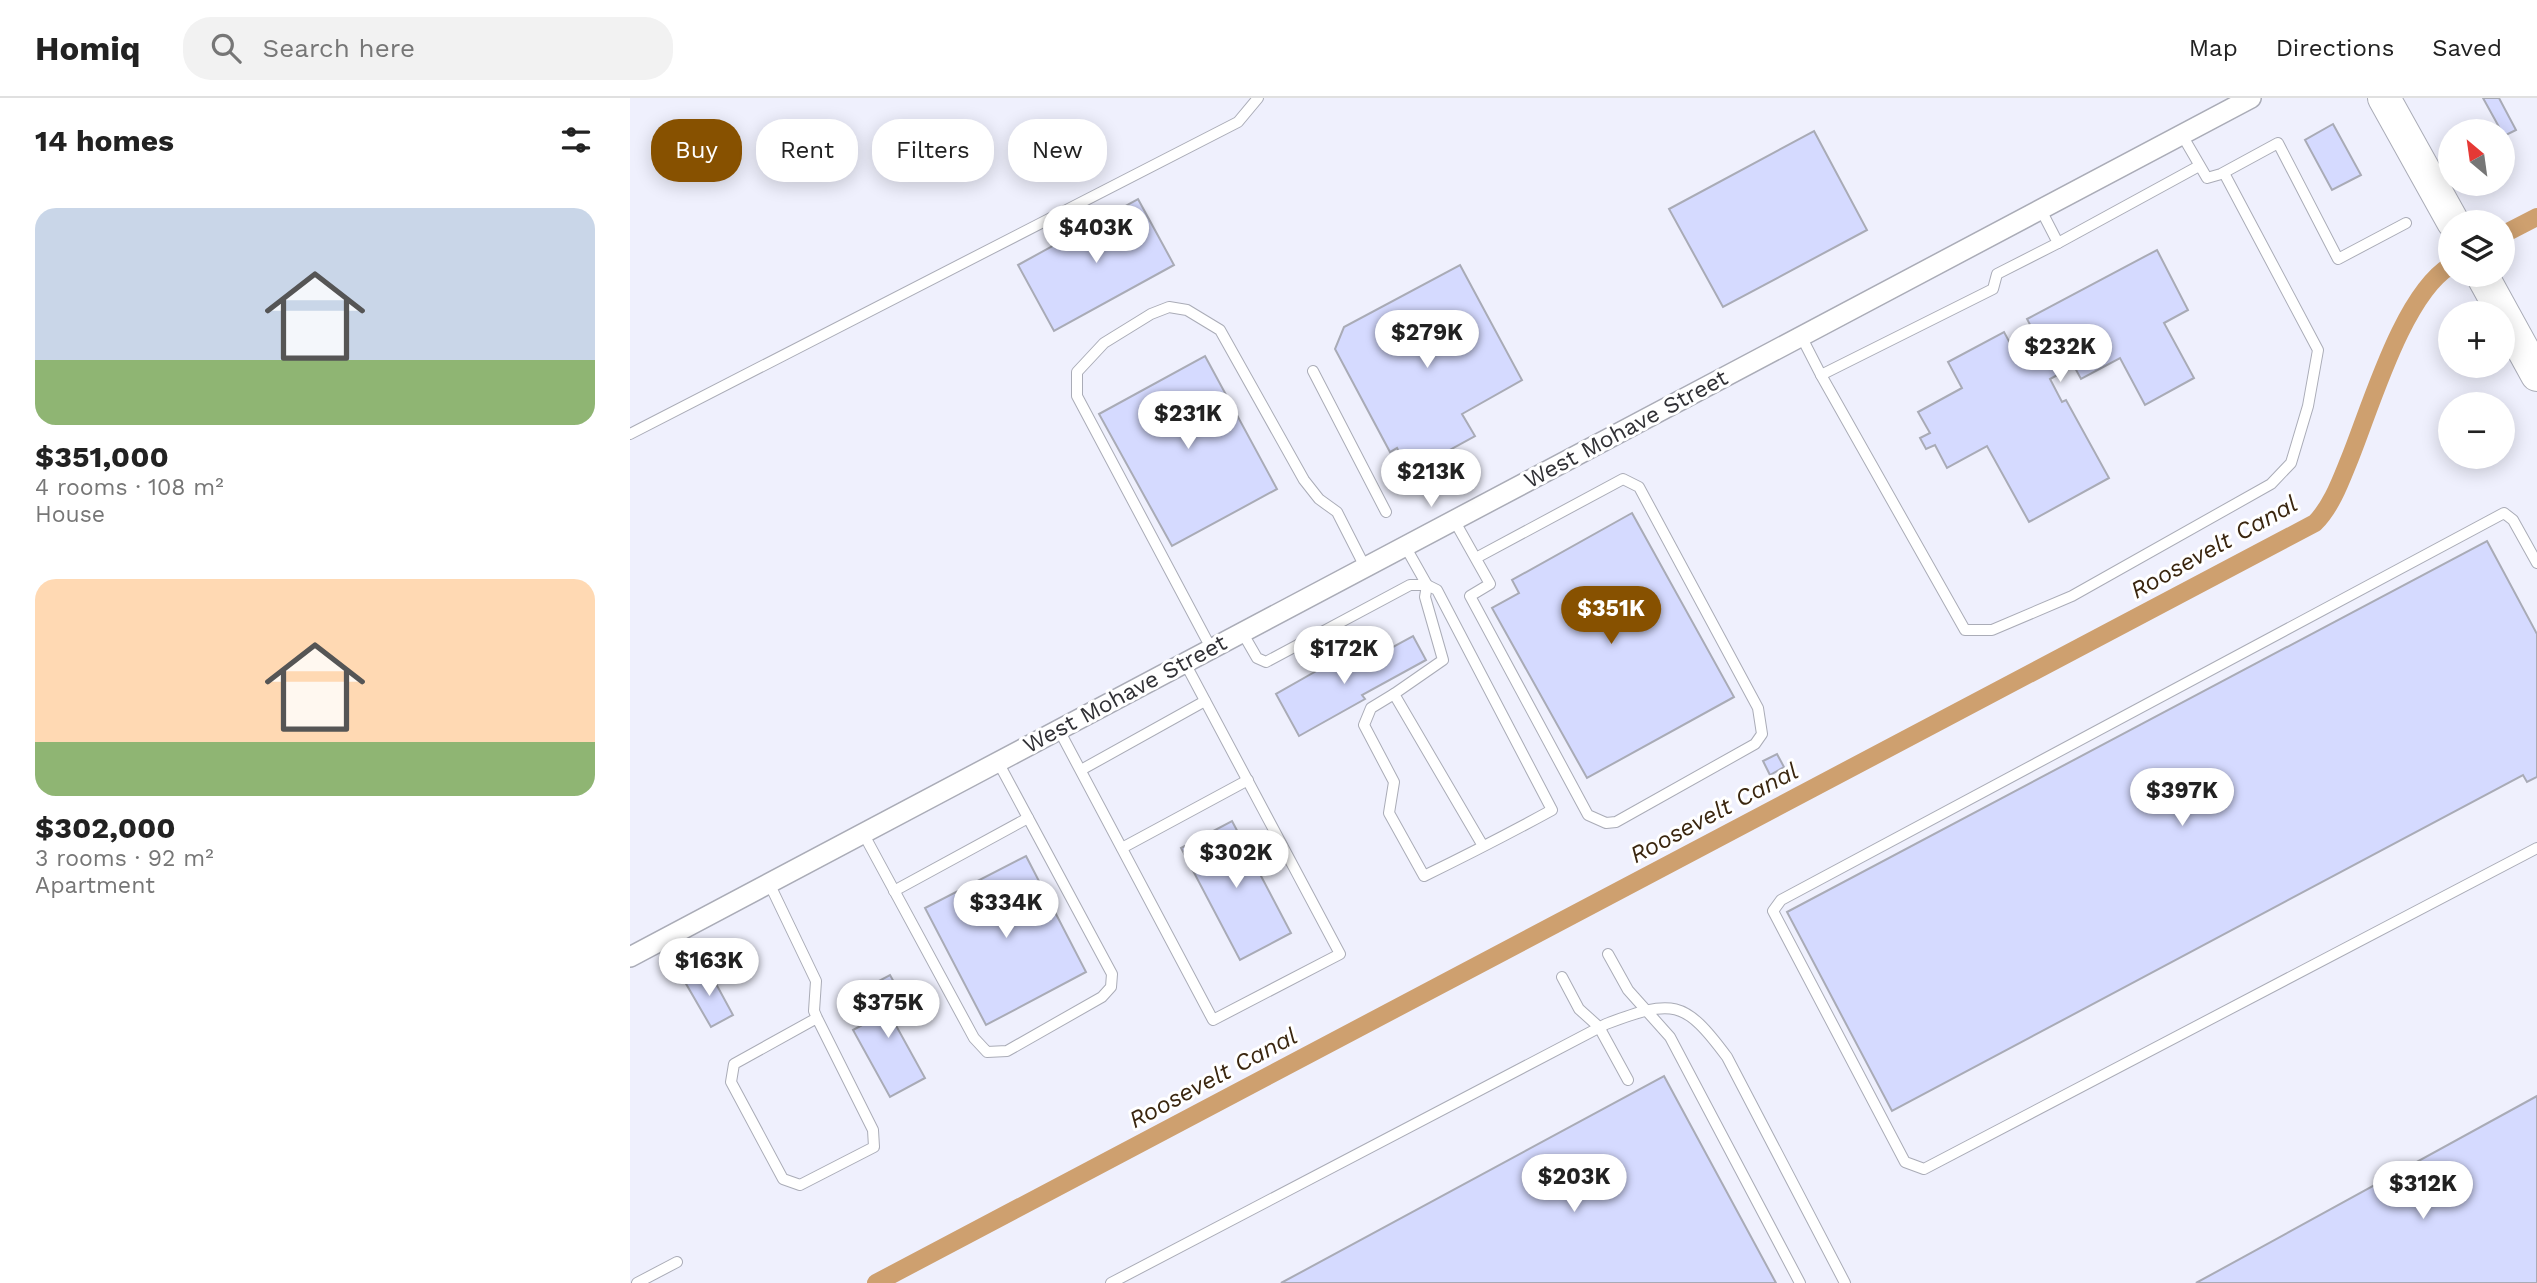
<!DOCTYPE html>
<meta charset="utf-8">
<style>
:root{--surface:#fff;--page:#f2f2f2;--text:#222;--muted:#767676;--line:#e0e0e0;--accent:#875100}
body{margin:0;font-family:"Work Sans",sans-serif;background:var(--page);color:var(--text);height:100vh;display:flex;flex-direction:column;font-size:26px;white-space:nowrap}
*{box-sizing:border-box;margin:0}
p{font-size:23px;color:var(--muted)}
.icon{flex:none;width:38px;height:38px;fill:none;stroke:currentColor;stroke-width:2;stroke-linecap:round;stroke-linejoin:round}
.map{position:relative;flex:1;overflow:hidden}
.details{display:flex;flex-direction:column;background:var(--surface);width:630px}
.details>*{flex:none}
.banner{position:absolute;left:21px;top:21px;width:665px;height:63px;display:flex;gap:14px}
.needle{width:46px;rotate:331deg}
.fabs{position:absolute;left:1808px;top:21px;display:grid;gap:14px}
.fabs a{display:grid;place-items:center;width:77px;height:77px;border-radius:50%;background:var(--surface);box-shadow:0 4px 18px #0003;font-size:35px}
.price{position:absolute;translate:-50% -60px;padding:0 16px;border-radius:24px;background:#fff;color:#222;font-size:23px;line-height:46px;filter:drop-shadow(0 2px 4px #0008)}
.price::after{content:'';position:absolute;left:50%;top:42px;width:21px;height:16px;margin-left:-10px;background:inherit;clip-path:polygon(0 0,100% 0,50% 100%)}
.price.active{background:var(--accent);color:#fff}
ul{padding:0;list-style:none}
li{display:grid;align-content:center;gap:14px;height:371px;padding:0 35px}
li span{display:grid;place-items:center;height:217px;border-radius:21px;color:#555}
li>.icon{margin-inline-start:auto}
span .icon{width:126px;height:126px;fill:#fffc;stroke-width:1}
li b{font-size:30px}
h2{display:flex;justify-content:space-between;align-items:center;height:84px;padding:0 35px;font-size:30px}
.chip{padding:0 24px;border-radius:28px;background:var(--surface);box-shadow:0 4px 18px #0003;font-size:24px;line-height:63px}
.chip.active{background:var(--accent);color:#fff}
header{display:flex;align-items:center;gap:42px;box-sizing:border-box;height:98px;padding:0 35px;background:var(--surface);border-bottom:2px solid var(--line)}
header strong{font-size:33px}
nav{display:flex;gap:38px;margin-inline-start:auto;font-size:24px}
.search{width:490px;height:63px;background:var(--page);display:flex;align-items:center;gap:18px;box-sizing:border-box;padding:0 24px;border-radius:28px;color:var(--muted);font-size:26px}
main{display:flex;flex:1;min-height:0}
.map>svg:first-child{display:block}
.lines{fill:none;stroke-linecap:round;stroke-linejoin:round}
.canal{stroke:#cea06f;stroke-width:18}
.building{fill:#d5daff;stroke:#a9abb6;stroke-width:2}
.service-casing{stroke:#aaacb7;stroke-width:12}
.minor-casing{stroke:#aaacb7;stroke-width:22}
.primary-casing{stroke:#aaacb7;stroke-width:34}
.service{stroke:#fff;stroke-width:10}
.minor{stroke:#fff;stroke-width:19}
.primary{stroke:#fff;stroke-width:32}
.labels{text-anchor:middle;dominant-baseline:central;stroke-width:6;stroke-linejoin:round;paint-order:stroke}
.street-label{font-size:23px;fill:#303035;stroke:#fff}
.water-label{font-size:24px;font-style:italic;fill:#3a260f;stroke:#fff}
</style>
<header>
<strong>Homiq</strong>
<div class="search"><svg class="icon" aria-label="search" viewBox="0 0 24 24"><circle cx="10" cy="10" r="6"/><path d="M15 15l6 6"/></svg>Search here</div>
<nav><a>Map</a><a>Directions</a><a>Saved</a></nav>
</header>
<main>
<section class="details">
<h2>14 homes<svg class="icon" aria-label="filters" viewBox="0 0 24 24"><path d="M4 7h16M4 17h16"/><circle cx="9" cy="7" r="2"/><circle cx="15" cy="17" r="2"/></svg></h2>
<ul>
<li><span style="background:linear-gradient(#c9d6e8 70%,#8fb573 0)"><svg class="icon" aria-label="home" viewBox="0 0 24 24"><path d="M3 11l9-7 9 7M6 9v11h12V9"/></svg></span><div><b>$351,000</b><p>4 rooms · 108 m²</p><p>House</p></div></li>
<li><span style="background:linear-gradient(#ffd9b3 75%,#8fb573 0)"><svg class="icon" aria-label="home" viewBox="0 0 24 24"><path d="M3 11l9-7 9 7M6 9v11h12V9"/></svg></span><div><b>$302,000</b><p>3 rooms · 92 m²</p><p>Apartment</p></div></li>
</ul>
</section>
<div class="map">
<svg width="1907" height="1185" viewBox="0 0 1907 1185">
<rect width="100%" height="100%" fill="#eff0fd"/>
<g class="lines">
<g class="canal">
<path d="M1872 137 1907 119"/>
<path d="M246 1185 1685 425C1702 408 1711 382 1720 360 1741 308 1773 197 1820 168"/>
</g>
</g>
<g class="building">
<path d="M1853 0H1869L1886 32 1874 38Z"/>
<path d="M1703 26 1731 77 1702 92 1675 42Z"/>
<path d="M1184 33 1237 132 1093 209 1039 111Z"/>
<path d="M508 101 544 167 424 233 388 167Z"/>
<path d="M1527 152 1558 212 1534 225 1564 280 1515 307 1490 260 1451 281 1444 268 1420 281 1432 304 1436 302 1479 380 1399 424 1357 348 1317 370 1305 347 1296 351 1290 340 1300 335 1288 314 1332 290 1318 264 1374 234 1392 267 1415 255 1397 221Z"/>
<path d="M830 167 892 282 832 316 845 338 818 353 804 399 791 395 767 350 760 354 705 251 714 229Z"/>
<path d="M575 258 647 391 542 448 469 316Z"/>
<path d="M1002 415 1104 599 957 680 862 510 889 495 882 482Z"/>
<path d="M1857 443 1907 536V679L1897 684 1893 677 1262 1013 1157 814Z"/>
<path d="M783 538 796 562 732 597 735 601 669 638 646 596 711 559 719 573Z"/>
<path d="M1147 656 1154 669 1140 677 1133 663Z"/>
<path d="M602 723 661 835 610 862 551 750Z"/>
<path d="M396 758 456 874 356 927 295 810Z"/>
<path d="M78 871 103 917 81 929 55 884Z"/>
<path d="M260 877 275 904 258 913 295 980 260 999 223 932 247 919 232 892Z"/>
<path d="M1034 978 1146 1185H651Z"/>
<path d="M1907 998V1185H1566Z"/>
</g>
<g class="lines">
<g class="service-casing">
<g id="service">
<path d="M1552 37 1577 80 1591 76 1648 45 1708 161 1776 125"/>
<path d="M1428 145 1569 68"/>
<path d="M1171 238 1191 277 1363 191 1367 176 1428 145 1411 112"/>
<path d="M683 273 756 414"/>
<path d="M1191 277 1335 532H1362L1442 498 1641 386 1661 365 1678 308 1688 252 1594 75"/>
<path d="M0 336 608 24 628 0"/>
<path d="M824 422 860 486 840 498 958 717 976 725 986 724 1125 646 1132 636 1128 610 1009 389 993 381 846 460"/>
<path d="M1907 465 1883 422 1874 415 1151 802 1143 813 1275 1064 1294 1071 1907 750"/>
<path d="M612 534 627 560 636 564 780 487H797L807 492 922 712C880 735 837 757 794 778L759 715 764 684 734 627 741 610 764 596 853 748"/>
<path d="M581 550 447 298V274L474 245 521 216 539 209 557 212 590 232 674 382 689 401 707 414 735 469"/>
<path d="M764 596 813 562 795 499 797 487 775 448"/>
<path d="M429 632 583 922 710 856 555 565"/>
<path d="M451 672 575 603"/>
<path d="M233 735 344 940 357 954 377 953 472 899 481 889 482 876 368 664"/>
<path d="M492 750 618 682"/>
<path d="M139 785 186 883 184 913 187 920 243 1032 244 1049 170 1087 153 1081 101 984 104 966 187 920"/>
<path d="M264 793 398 720"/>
<path d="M978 856 998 892 1040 939 1170 1185"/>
<path d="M932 879 949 911 969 929 998 982"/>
<path d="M7 1185 47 1164"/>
<path d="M481 1185 976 926C1043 901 1054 901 1097 959L1215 1185"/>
</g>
</g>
<g class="minor-casing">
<path id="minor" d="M0 859 1621 0"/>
</g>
<g class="primary-casing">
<g id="primary">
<path d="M1754 0 1823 124"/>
<path d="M1852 177 1907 277"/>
</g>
</g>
<use href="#service" class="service"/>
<use href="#minor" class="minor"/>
<use href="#primary" class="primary"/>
</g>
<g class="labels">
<g class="street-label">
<text transform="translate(996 331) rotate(-28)">West Mohave Street</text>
<text transform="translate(495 596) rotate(-28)">West Mohave Street</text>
</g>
<g class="water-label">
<text transform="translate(1584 449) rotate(-29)">Roosevelt Canal</text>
<text transform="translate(1084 715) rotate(-28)">Roosevelt Canal</text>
<text transform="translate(583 980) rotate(-28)">Roosevelt Canal</text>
</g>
</g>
</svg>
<div class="fabs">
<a><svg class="needle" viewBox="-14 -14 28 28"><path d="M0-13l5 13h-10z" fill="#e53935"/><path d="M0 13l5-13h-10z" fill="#767676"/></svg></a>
<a><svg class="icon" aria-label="layers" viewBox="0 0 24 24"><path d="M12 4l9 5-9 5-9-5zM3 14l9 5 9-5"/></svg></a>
<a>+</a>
<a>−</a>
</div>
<b class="price" style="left:466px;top:167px">$403K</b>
<b class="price" style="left:797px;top:272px">$279K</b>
<b class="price" style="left:1430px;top:286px">$232K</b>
<b class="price" style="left:558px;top:353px">$231K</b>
<b class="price" style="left:801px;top:411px">$213K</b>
<b class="price active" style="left:981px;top:548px">$351K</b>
<b class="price" style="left:714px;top:588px">$172K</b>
<b class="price" style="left:1552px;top:730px">$397K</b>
<b class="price" style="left:606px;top:792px">$302K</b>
<b class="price" style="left:376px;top:842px">$334K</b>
<b class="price" style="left:79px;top:900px">$163K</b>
<b class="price" style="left:258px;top:942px">$375K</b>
<b class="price" style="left:944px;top:1116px">$203K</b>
<b class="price" style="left:1793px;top:1123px">$312K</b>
<div class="banner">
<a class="chip active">Buy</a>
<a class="chip">Rent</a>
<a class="chip">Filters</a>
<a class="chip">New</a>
</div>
</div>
</main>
